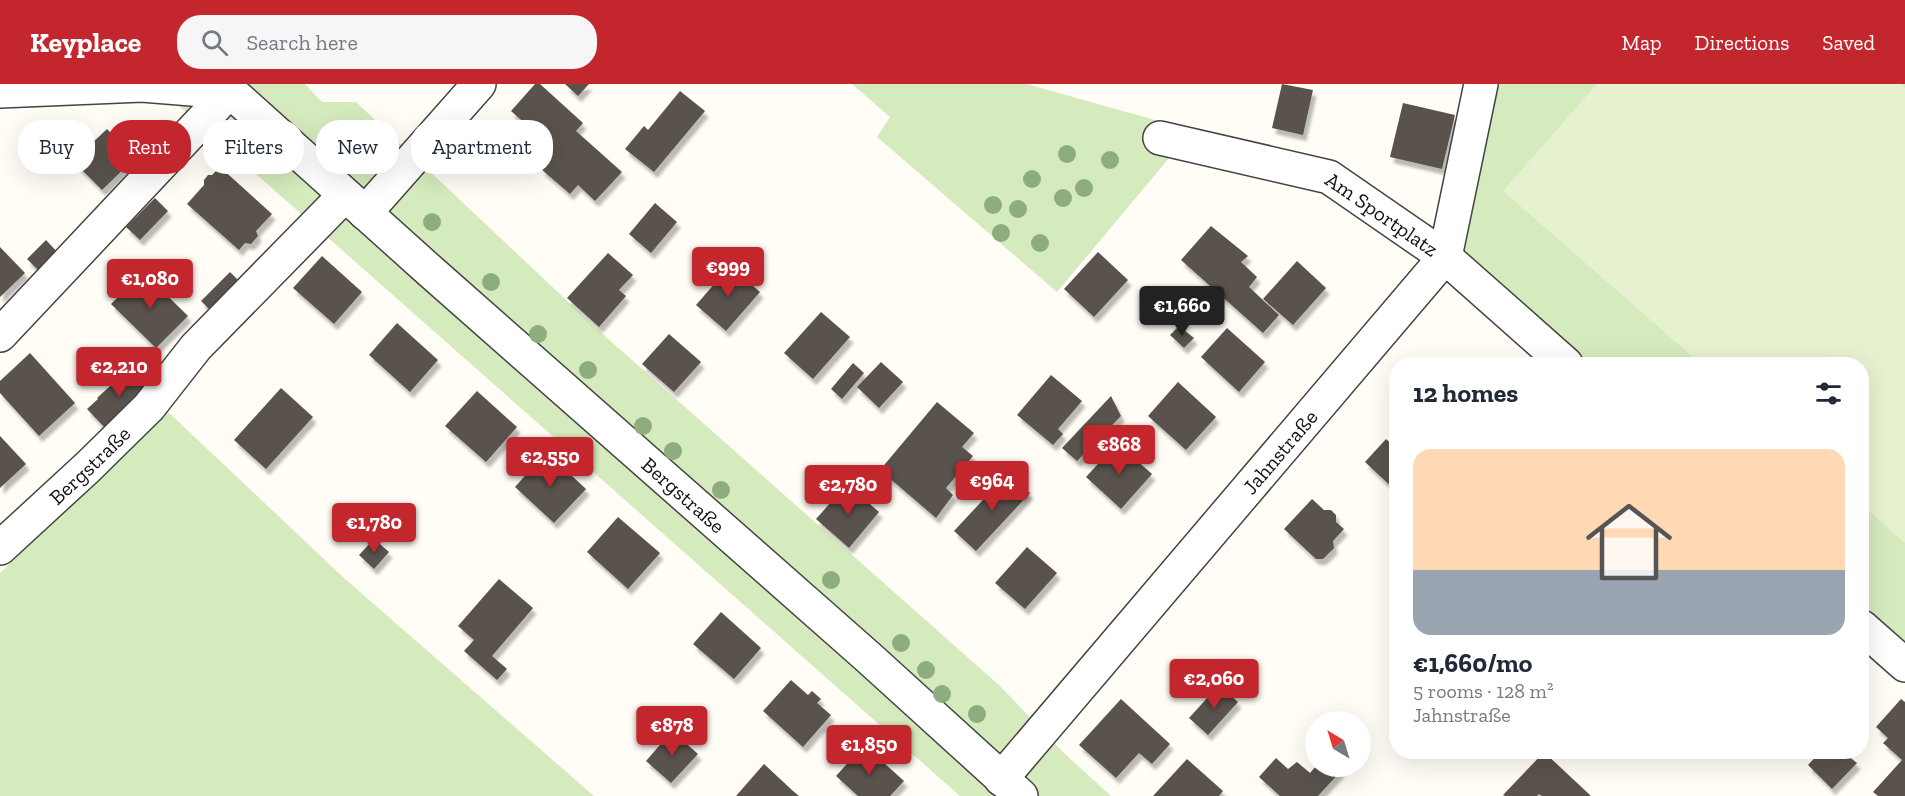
<!DOCTYPE html>
<meta charset="utf-8">
<style>
:root{--surface:#fff;--page:#f6f6f7;--text:#1f2937;--muted:#747a83;--accent:#c4262e}
body{margin:0;font-family:"Zilla Slab",serif;background:var(--page);color:var(--text);height:100vh;display:flex;flex-direction:column;font-size:22px;white-space:nowrap}
*{box-sizing:border-box;margin:0}
p{font-size:20px;color:var(--muted)}
.icon{flex:none;width:33px;height:33px;fill:none;stroke:currentColor;stroke-width:2;stroke-linecap:round;stroke-linejoin:round}
.map{position:relative;flex:1;overflow:hidden}
.details{position:absolute;left:1389px;top:273px;width:480px;height:402px;display:flex;flex-direction:column;background:var(--surface);border-radius:24px;box-shadow:0 6px 24px #0002}
.details>*{flex:none}
.guide{position:absolute;left:18px;top:36px;width:570px;height:54px;display:flex;gap:12px}
.needle{width:39px;rotate:322deg}
.tools{position:absolute;left:1305px;top:627px;display:grid;gap:12px}
.tools a{display:grid;place-items:center;width:66px;height:66px;border-radius:50%;background:var(--surface);box-shadow:0 6px 24px #0002;font-size:30px}
.price{position:absolute;translate:-50% -51px;padding:0 14px;border-radius:6px;background:var(--accent);color:#fff;font-size:20px;line-height:39px;filter:drop-shadow(0 2px 3px #0008)}
.price::after{content:'';position:absolute;left:50%;top:36px;width:18px;height:14px;margin-left:-9px;background:inherit;clip-path:polygon(0 0,100% 0,50% 100%)}
.price.active{background:#222;color:#fff}
ul{padding:0;list-style:none}
li{display:grid;align-content:center;gap:12px;height:318px;padding:0 24px}
li span{display:grid;place-items:center;height:186px;border-radius:18px;color:#555}
li>.icon{margin-inline-start:auto}
span .icon{width:108px;height:108px;fill:#fffc;stroke-width:1}
li b{font-size:26px}
h2{display:flex;justify-content:space-between;align-items:center;height:72px;padding:0 24px;font-size:26px}
.chip{padding:0 21px;border-radius:24px;background:var(--surface);box-shadow:0 6px 24px #0002;font-size:21px;line-height:54px}
.chip.active{background:var(--accent);color:#fff}
header{display:flex;align-items:center;gap:36px;box-sizing:border-box;height:84px;padding:0 30px;background:var(--accent);color:#fff}
header strong{font-size:28px}
nav{display:flex;gap:33px;margin-inline-start:auto;font-size:21px}
.search{width:420px;height:54px;background:var(--page);display:flex;align-items:center;gap:15px;box-sizing:border-box;padding:0 21px;border-radius:24px;color:var(--muted);font-size:22px}
.map>svg:first-child{display:block}
.green{fill:#d5ebbd}
.pitch{fill:#e6f2cf}
.building{fill:#5a524d;filter:url(#shadow)}
.lines{fill:none;stroke-linecap:round;stroke-linejoin:round}
.minor-casing{stroke:#444;stroke-width:36}
.minor{stroke:#fff;stroke-width:33}
.tree{fill:#8dad7f}
.labels{text-anchor:middle;dominant-baseline:central;stroke-width:6;stroke-linejoin:round;paint-order:stroke}
.street-label{font-size:21px;fill:#111;stroke:#fff}
</style>
<header>
<strong>Keyplace</strong>
<div class="search"><svg class="icon" aria-label="search" viewBox="0 0 24 24"><circle cx="10" cy="10" r="6"/><path d="M15 15l6 6"/></svg>Search here</div>
<nav><a>Map</a><a>Directions</a><a>Saved</a></nav>
</header>
<div class="map">
<svg width="1905" height="712" viewBox="0 0 1905 712">
<defs>
<filter id="shadow"><feDropShadow dx="3.5" dy="6" stdDeviation="1.5" flood-color="#0004"/></filter>
</defs>
<rect width="100%" height="100%" fill="#fffdf5"/>
<g class="green">
<path d="M154 0H305L322 18H356L597 245 1000 602 1066 671 1111 712H960Z"/>
<path d="M852 0H1027L1350 91 1393 123 1437 144 1424 180 1344 112 1170 73 1057 208 877 53 890 33Z"/>
<path d="M1495 0H1905V562L1862 523V280H1588L1461 168Z"/>
<path d="M166 326 344 494 594 712H0V489Z"/>
</g>
<path class="pitch" d="M1597 0H1901L1905 4V459L1862 421V280H1701L1503 107Z"/>
<g class="building">
<path d="M535 0H540L583 39 576 47 622 88 595 117 578 101 570 110 541 85 548 77 520 51 528 42 511 27Z"/>
<path d="M565 0H589L578 12Z"/>
<path d="M1282 0 1313 6 1303 51 1272 44Z"/>
<path d="M680 7 705 27 654 88 625 65 644 42 648 46Z"/>
<path d="M1403 19 1455 31 1442 85 1390 73Z"/>
<path d="M107 45 135 74 102 106 73 77Z"/>
<path d="M220 83 272 130 256 147 258 152 251 160 245 159 239 166 187 120 204 101V96L208 91H212Z"/>
<path d="M155 114 168 127 140 156 126 143Z"/>
<path d="M655 119 677 138 651 169 629 150Z"/>
<path d="M1211 142 1248 172 1241 178 1257 193 1249 203 1279 231 1263 249 1181 176Z"/>
<path d="M46 156 59 170 41 189 27 175Z"/>
<path d="M0 163 25 189 0 213Z"/>
<path d="M1098 168 1128 196 1094 233 1064 205Z"/>
<path d="M608 169 633 191 619 206 626 212 599 243 567 214Z"/>
<path d="M322 172 362 208 334 240 293 204Z"/>
<path d="M1297 177 1326 204 1293 241 1263 215Z"/>
<path d="M730 182 760 208 726 247 696 221Z"/>
<path d="M143 188 188 232 156 264 111 220Z"/>
<path d="M230 188 244 202 215 231 201 217Z"/>
<path d="M821 228 850 253 813 295 784 269Z"/>
<path d="M397 239 438 276 410 308 369 271Z"/>
<path d="M1179 242 1194 254 1184 264 1170 251Z"/>
<path d="M1227 244 1265 278 1239 308 1201 273Z"/>
<path d="M669 250 701 278 674 308 642 280Z"/>
<path d="M30 269 75 319 39 352 0 309V297Z"/>
<path d="M881 278 903 298 879 324 857 303Z"/>
<path d="M853 279 864 289 842 315 831 305Z"/>
<path d="M133 281 148 297 132 323 107 346 87 325 98 315 97 314Z"/>
<path d="M1051 291 1082 317 1058 345 1063 350 1053 361 1017 331Z"/>
<path d="M1178 298 1216 333 1186 366 1148 332Z"/>
<path d="M281 304 313 333 266 385 234 356Z"/>
<path d="M477 307 517 343 486 378 445 342Z"/>
<path d="M1111 312 1121 332 1077 377 1062 364Z"/>
<path d="M937 318 974 349 962 363 973 372 946 404 953 411 936 434 880 386Z"/>
<path d="M0 352 26 380 0 404Z"/>
<path d="M1386 355 1396 364V407L1365 378Z"/>
<path d="M1117 359 1152 390 1121 425 1086 393Z"/>
<path d="M546 368 586 405 554 439 515 403Z"/>
<path d="M1008 389 1030 409 976 467 954 447Z"/>
<path d="M847 400 879 428 849 464 816 435Z"/>
<path d="M1312 415 1324 426H1331L1336 431V438L1344 445 1333 457 1334 464 1323 475H1316L1284 445Z"/>
<path d="M618 433 660 469 628 505 587 468Z"/>
<path d="M374 455 389 468 374 485 359 471Z"/>
<path d="M1027 463 1057 489 1025 525 995 499Z"/>
<path d="M499 495 533 524 492 572 507 585 497 596 464 567 474 556 458 542Z"/>
<path d="M721 528 761 564 734 595 693 560Z"/>
<path d="M791 596 808 611 812 607 821 615 817 619 831 631 803 663 763 627Z"/>
<path d="M1219 601 1238 618 1208 651 1189 634Z"/>
<path d="M1121 615 1170 660 1152 680 1139 669 1116 694 1079 661Z"/>
<path d="M1901 615 1905 618V712H1878L1873 708 1902 676 1883 659 1888 654 1876 643Z"/>
<path d="M672 647 698 670 671 699 646 677Z"/>
<path d="M864 661 904 697 890 712H858L836 692Z"/>
<path d="M1544 668 1591 712H1542L1539 710 1537 712H1505L1503 711Z"/>
<path d="M1820 668H1843L1857 679 1832 705 1808 681Z"/>
<path d="M1276 674 1288 685 1297 678 1310 689 1316 682H1336L1341 687 1318 712H1280L1259 693Z"/>
<path d="M1187 675 1223 707 1219 712H1153Z"/>
<path d="M764 680 793 707 799 712H736Z"/>
</g>
<g class="lines">
<g class="minor-casing">
<g id="minor">
<path id="s1" d="M222 0 429 186 868 573 1021 712"/>
<path d="M0 7 142 1 229 8"/>
<path id="s2" d="M1160 54 1329 93 1445 173 1566 280"/>
<path d="M365 129 479 0"/>
<path d="M0 251 229 8"/>
<path id="s3" d="M0 464 88 383 149 323 196 263 345 111"/>
<path d="M1862 543 1905 581"/>
<path id="s4" d="M1001 695 1445 173 1481 0"/>
</g>
</g>
<use href="#minor" class="minor"/>
</g>
<g class="tree">
<circle cx="1067" cy="70" r="9"/>
<circle cx="1110" cy="76" r="9"/>
<circle cx="1032" cy="95" r="9"/>
<circle cx="1084" cy="104" r="9"/>
<circle cx="1063" cy="114" r="9"/>
<circle cx="993" cy="121" r="9"/>
<circle cx="1018" cy="125" r="9"/>
<circle cx="432" cy="138" r="9"/>
<circle cx="1001" cy="149" r="9"/>
<circle cx="1040" cy="159" r="9"/>
<circle cx="491" cy="198" r="9"/>
<circle cx="538" cy="250" r="9"/>
<circle cx="588" cy="286" r="9"/>
<circle cx="643" cy="342" r="9"/>
<circle cx="673" cy="367" r="9"/>
<circle cx="721" cy="406" r="9"/>
<circle cx="831" cy="496" r="9"/>
<circle cx="901" cy="559" r="9"/>
<circle cx="926" cy="586" r="9"/>
<circle cx="942" cy="610" r="9"/>
<circle cx="977" cy="630" r="9"/>
</g>
<g class="labels">
<g class="street-label">
<text stroke="none"><textPath href="#s2" startOffset="238">Am Sportplatz</textPath></text>
<text stroke="none"><textPath href="#s4" startOffset="430">Jahnstraße</textPath></text>
<text stroke="none"><textPath href="#s3" startOffset="122">Bergstraße</textPath></text>
<text stroke="none"><textPath href="#s1" startOffset="618">Bergstraße</textPath></text>
</g>
</g>
</svg>
<div class="tools">
<a><svg class="needle" viewBox="-14 -14 28 28"><path d="M0-13l5 13h-10z" fill="#e53935"/><path d="M0 13l5-13h-10z" fill="#747a83"/></svg></a>
</div>
<b class="price" style="left:728px;top:214px">€999</b>
<b class="price" style="left:150px;top:226px">€1,080</b>
<b class="price active" style="left:1182px;top:253px">€1,660</b>
<b class="price" style="left:119px;top:314px">€2,210</b>
<b class="price" style="left:1119px;top:392px">€868</b>
<b class="price" style="left:550px;top:404px">€2,550</b>
<b class="price" style="left:992px;top:428px">€964</b>
<b class="price" style="left:848px;top:432px">€2,780</b>
<b class="price" style="left:374px;top:470px">€1,780</b>
<b class="price" style="left:1214px;top:626px">€2,060</b>
<b class="price" style="left:672px;top:673px">€878</b>
<b class="price" style="left:869px;top:692px">€1,850</b>
<div class="guide">
<a class="chip">Buy</a>
<a class="chip active">Rent</a>
<a class="chip">Filters</a>
<a class="chip">New</a>
<a class="chip">Apartment</a>
</div>
<section class="details">
<h2>12 homes<svg class="icon" aria-label="filters" viewBox="0 0 24 24"><path d="M4 7h16M4 17h16"/><circle cx="9" cy="7" r="2"/><circle cx="15" cy="17" r="2"/></svg></h2>
<ul>
<li><span style="background:linear-gradient(#ffd9b3 65%,#9aa5b1 0)"><svg class="icon" aria-label="home" viewBox="0 0 24 24"><path d="M3 11l9-7 9 7M6 9v11h12V9"/></svg></span><div><b>€1,660/mo</b><p>5 rooms · 128 m²</p><p>Jahnstraße</p></div></li>
</ul>
</section>
</div>
